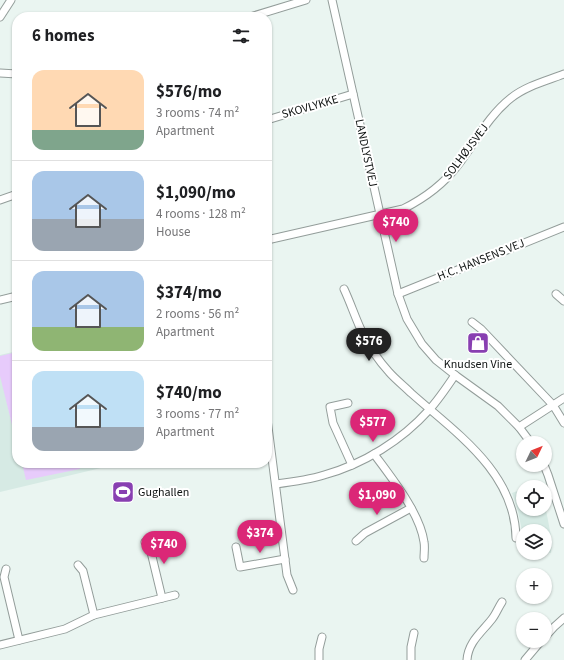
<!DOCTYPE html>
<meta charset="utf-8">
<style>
:root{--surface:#fff;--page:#f2f2f2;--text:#202124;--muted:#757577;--line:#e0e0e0;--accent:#db2777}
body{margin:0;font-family:"Source Sans 3",sans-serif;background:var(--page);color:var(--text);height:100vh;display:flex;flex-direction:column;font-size:15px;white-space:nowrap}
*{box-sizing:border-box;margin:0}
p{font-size:13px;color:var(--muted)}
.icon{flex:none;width:22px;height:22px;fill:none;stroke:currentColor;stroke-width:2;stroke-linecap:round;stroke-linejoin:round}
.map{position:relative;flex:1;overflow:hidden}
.sheet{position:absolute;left:12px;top:12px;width:260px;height:456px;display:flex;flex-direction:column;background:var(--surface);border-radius:16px;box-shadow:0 1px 3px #0004}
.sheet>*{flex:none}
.needle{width:26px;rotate:47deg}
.controls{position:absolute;left:516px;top:436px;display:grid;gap:8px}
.controls a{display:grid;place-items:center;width:36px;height:36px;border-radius:50%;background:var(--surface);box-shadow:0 1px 3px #0004;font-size:20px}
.price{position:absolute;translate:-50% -34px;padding:0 9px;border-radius:14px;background:var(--accent);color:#fff;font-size:13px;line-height:26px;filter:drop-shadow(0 1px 2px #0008)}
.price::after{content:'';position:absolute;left:50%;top:24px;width:12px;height:9px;margin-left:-6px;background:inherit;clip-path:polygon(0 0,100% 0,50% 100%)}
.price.active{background:#222;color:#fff}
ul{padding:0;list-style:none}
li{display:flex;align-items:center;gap:12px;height:100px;padding:0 20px}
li+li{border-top:1px solid var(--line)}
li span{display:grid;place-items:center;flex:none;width:112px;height:80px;border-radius:12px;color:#555}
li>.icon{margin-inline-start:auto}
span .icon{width:48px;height:48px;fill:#fffc;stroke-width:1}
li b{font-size:17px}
h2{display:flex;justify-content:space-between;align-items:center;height:48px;padding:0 20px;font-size:17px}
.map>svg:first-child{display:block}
.built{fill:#d6eae4}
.green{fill:#e7cbfb}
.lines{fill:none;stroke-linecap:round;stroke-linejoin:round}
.minor-casing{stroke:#939d9a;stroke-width:9}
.minor{stroke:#fff;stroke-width:7}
.labels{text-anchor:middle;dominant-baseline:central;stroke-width:4;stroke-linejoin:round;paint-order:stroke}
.street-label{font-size:12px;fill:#0f1312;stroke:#fff}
.poi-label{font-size:12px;fill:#0f1312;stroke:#fff}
</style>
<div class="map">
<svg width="564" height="660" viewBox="0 0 564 660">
<rect width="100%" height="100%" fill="#eaf5f1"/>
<g class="built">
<path d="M17 351V463H122L0 492V355Z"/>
<path d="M523 489V509H545V505L552 541 551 553 545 552V531H523V536L518 511 512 493Z"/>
</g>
<g class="green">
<path d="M17 352V445L0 376V356Z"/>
<path d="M22 463H78L80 469 26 480Z"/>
</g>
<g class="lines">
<g class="minor-casing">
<g id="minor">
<path d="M332 0 398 294 407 319 422 344 436 360 455 375 498 406 519 427 531 443"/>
<path d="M0 17 11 0"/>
<path d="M250 17 306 0"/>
<path d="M0 73 17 74"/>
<path d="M267 120 353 94"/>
<path d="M0 200 17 194"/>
<path d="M267 240 403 209C425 198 443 185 458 165 475 143 488 116 511 98 526 86 546 81 564 74"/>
<path d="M344 289C351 304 356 320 363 334 370 348 379 361 389 372 395 379 404 386 411 393 456 433 515 472 516 538"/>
<path d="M398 294 564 227"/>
<path d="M556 294 564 301"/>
<path d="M0 300 17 296"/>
<path d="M472 322 481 329 553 405 564 423"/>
<path d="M348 403 330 407 333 423 352 465"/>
<path d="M267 419 287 575 293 590"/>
<path d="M519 427 564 398"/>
<path d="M374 454C391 477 420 513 424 542 425 547 424 553 424 558"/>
<path d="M544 465 548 475 564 524"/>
<path d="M276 484C292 482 308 480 324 475 364 464 402 440 429 410 439 399 447 387 455 375"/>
<path d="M356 541 365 533 411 508"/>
<path d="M145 542 150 548 162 598"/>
<path d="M236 547 240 567 285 559"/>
<path d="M78 565 83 571 94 615"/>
<path d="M6 569 4 577 19 640"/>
<path d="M545 637 554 627 564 618"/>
<path d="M0 645 65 629 94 615 175 595"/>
<path d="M319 660V649L322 637"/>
<path d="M411 660V647L414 633"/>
<path d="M467 660C468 642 482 632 492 619 496 614 498 608 502 602"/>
<path d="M525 660 541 641"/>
</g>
</g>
<use href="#minor" class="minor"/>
</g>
<defs>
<g id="shop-square" transform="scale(1.15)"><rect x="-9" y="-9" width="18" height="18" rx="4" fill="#883fb1" stroke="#fff"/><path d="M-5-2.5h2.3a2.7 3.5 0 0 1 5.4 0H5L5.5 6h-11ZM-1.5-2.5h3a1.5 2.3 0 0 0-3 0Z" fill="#fff"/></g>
<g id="stadium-square" transform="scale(1.15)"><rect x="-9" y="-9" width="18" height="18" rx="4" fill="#883fb1" stroke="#fff"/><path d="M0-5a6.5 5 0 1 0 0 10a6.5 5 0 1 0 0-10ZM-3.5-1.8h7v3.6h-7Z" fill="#fff"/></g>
</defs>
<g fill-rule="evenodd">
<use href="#shop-square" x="478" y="343"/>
<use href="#stadium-square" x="123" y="492"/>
</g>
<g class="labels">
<g class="street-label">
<text transform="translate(310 107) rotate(-16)">SKOVLYKKE</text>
<text transform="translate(466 152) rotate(-53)">SOLHØJSVEJ</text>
<text transform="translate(366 153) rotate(78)">LANDLYSTVEJ</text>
<text transform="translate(481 260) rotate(-22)">H.C. HANSENS VEJ</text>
</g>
<g class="poi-label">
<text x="478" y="364">Knudsen Vine</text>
<text x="138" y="492" text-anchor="start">Gughallen</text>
</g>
</g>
</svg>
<div class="controls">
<a><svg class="needle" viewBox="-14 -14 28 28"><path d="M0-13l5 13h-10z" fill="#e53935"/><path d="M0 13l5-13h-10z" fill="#757577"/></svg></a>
<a><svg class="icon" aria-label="locate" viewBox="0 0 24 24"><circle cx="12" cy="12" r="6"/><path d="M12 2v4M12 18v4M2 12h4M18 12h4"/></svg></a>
<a><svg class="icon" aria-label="layers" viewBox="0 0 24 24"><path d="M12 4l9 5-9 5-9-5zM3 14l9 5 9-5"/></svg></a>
<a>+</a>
<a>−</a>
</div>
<b class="price" style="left:396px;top:243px">$740</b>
<b class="price active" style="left:369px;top:362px">$576</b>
<b class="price" style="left:373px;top:443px">$577</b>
<b class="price" style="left:377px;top:516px">$1,090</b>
<b class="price" style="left:260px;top:554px">$374</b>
<b class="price" style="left:164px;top:565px">$740</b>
<section class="sheet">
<h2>6 homes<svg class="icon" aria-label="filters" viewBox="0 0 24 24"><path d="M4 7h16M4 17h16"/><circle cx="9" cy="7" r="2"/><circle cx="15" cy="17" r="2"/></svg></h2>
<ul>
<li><span style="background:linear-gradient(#ffd9b3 75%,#7fa58c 0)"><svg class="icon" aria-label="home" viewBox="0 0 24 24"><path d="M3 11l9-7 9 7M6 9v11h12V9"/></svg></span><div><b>$576/mo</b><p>3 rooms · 74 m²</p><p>Apartment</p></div></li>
<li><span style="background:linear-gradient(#a9c7e8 60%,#9aa5b1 0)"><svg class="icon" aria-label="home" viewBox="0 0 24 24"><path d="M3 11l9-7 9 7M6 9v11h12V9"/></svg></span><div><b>$1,090/mo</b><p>4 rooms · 128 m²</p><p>House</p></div></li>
<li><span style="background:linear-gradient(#a9c7e8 70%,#8fb573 0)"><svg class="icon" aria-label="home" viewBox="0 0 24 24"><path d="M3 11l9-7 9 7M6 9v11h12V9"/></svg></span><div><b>$374/mo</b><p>2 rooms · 56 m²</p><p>Apartment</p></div></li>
<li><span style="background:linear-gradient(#bfe0f5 70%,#9aa5b1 0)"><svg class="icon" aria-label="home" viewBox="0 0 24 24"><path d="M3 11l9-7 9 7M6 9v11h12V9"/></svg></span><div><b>$740/mo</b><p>3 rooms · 77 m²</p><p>Apartment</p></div></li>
</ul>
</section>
</div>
